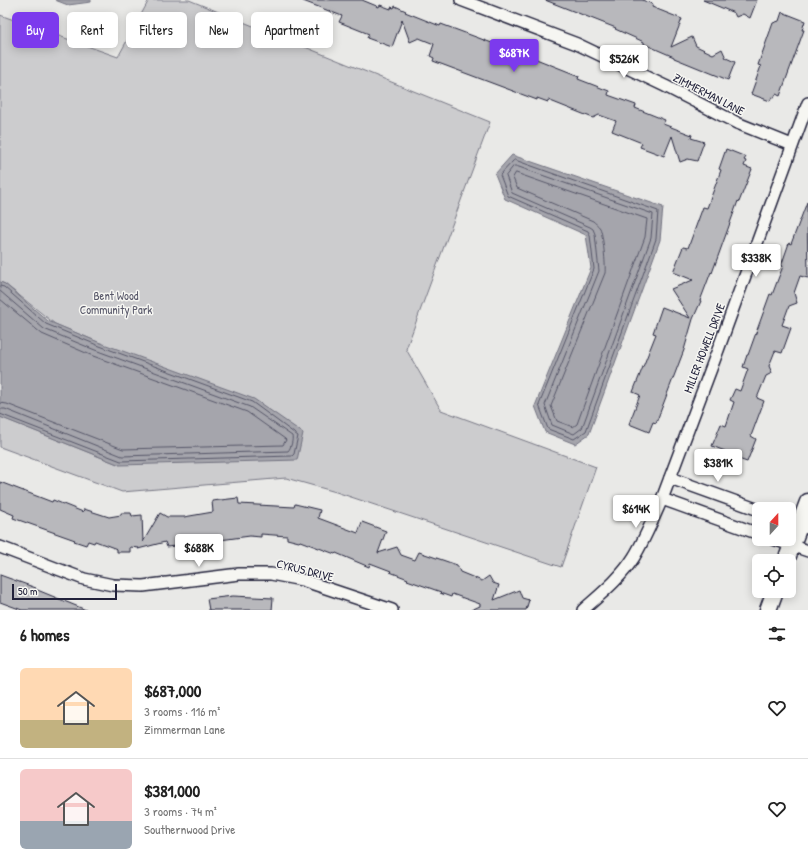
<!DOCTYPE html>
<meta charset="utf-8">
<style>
:root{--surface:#fff;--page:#f2f2f2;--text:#222;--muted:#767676;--line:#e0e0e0;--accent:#7c3aed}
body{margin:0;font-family:"Patrick Hand",sans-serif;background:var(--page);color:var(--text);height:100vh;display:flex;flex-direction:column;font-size:15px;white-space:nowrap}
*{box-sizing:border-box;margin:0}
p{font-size:13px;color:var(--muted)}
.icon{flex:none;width:22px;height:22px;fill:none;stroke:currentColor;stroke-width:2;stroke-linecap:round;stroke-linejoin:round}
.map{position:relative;height:610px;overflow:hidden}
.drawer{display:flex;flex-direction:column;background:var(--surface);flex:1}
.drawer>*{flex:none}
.top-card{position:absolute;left:12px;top:12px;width:400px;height:36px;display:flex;gap:8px}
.needle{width:26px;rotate:21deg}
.controls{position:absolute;left:752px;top:502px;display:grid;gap:8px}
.controls a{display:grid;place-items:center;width:44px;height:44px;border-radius:6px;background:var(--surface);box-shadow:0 2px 10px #0003;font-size:20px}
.scale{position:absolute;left:12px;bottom:10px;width:105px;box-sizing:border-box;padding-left:4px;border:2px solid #22223b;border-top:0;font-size:11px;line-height:14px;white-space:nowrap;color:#22223b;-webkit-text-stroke:3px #f6f6f2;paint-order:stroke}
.price{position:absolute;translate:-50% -34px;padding:0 9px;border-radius:4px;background:#fff;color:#222;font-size:13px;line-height:26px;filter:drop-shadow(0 1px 2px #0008)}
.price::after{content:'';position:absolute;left:50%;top:24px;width:12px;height:9px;margin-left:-6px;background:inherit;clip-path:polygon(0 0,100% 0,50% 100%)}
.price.selected{background:var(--accent);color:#fff}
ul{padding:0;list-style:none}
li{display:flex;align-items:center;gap:12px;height:100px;padding:0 20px}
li+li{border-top:1px solid var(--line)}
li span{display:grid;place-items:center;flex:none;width:112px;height:80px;border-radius:6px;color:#555}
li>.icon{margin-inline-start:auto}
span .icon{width:48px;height:48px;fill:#fffc;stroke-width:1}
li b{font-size:17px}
h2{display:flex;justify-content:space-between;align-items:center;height:48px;padding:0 20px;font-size:17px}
.pill{padding:0 14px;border-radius:6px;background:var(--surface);box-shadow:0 2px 10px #0003;font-size:14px;line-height:36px}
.pill.selected{background:var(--accent);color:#fff}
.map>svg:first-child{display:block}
.green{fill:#ccccce;stroke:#777784}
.water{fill:#a5a5ac;stroke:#71717f}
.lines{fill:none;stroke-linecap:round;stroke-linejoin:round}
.shore{stroke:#565668;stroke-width:1}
.building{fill:#b8b8bc;stroke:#22223b}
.minor-casing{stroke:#22223b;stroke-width:14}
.secondary-casing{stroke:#22223b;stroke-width:19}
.minor{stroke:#f6f6f2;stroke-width:11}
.secondary{stroke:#f6f6f2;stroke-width:16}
.labels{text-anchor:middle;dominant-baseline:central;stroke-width:3;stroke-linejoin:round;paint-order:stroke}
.street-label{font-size:12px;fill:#22223b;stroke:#f6f6f2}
.park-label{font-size:12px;fill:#555567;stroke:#f6f6f2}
</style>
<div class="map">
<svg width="808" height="610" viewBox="0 0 808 610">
<rect width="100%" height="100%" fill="#e9e9e7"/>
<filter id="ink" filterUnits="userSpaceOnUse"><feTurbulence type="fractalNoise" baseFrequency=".025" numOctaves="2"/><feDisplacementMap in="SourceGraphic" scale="8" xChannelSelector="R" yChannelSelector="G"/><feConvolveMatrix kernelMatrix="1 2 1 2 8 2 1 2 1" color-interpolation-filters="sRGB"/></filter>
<g filter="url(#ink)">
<path class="green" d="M149 0H189L490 122 406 349 441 410 596 467 561 567 336 492 286 478 122 492 0 447V417L120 465 98 342 55 324 5 284 0 282V15L118 57Z"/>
<g class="water">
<path d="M55 0H91V2L68 5Z"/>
<path d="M512 155 663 207 660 240 589 434 575 444 545 432 535 406 591 268 586 235 505 199 495 174Z"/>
<path d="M0 282 5 284 48 321 98 342 254 399 303 433 297 460 120 465 0 417Z"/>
</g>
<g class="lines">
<g class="shore">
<path d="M515 160 658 211 656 239 586 431 574 439 548 429 539 405 594 269 590 235 588 231 508 196 500 175 513 161Z"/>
<path d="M514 166H516L653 214 651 238 582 428 574 434 552 425 545 405 599 271 595 234 593 229 590 227 512 193 506 176Z"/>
<path d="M516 173 647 219 645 237 577 424 573 427 557 421 551 406 605 273C606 266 603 234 600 228 598 225 595 223 593 221L517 188 513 178Z"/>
<path d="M0 286 4 287 46 324 97 345 252 402 298 436 294 454 292 456 121 461 0 414"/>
<path d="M0 291 44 329 95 350 250 407 292 436C293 440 291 448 288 451L122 456 5 409H0"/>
<path d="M0 299 42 334 93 356 247 412 285 439 286 440 283 445 123 449 7 404 0 403"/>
</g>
</g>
<g class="building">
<path d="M303 0H362L379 7 380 5 391 9V7L394 8 395 6 406 11 405 12 440 26 441 24 500 46 501 45 579 76 578 79 609 91 608 95 636 105 635 108 665 120 663 124 692 135 691 138 704 142 697 161 688 159 680 162 672 136 664 156 640 147 642 143 612 131 616 121 599 115 593 118 548 100V102L537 98V100L433 61 434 58 430 56 434 44 419 38 410 42 402 20 392 47 367 38 369 34 339 22 342 16 303 1Z"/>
<path d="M545 0H642L653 4 652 7 682 19 671 47 692 37 696 46 713 54 722 49 726 58 735 62 728 80 674 58V57L644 44V42L615 29 616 28Z"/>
<path d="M703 0H757L750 18 743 14 736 17 734 13Z"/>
<path d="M782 12 805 21 802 30H804L780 96 776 94 774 98 772 97 770 101 751 94 761 66 758 65 773 23 779 21Z"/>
<path d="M726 149 746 157 744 160 746 161 744 166 752 169 739 202 738 201 712 273 711 272 700 301H701L693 319 684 350 656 423 653 422 649 432 629 424 640 395 633 392 656 334 653 333 662 307 690 318 671 289 693 280 673 272 683 247 688 248 703 207 707 208 721 170 719 169Z"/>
<path d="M807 202 808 278 800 276 794 293 797 303 789 306 782 325 791 328 782 353 775 351 769 366 772 373 766 376 757 398 764 401 751 436 756 439 747 462 724 454 725 451 712 446 721 424 726 426 734 402 730 400 735 389 740 391 748 369 743 367 747 355H748L770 294 772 295 783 266H781L789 243 791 244Z"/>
<path d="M0 482 52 502 53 500 83 512 84 509 109 517 121 515V513H131L132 516 142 515 143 542 160 513 167 517H184L213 512 212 501 238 498 239 504 294 507 295 504 320 510 318 518 358 533 362 522 386 531 378 553 397 547 401 555 415 560 419 552 457 565 460 572 482 581 489 576 493 583 499 585 494 600 519 590 522 598 529 600 526 610H471L480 606V604L452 594 451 597 440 593 441 592 407 580 408 579 390 572 391 571 370 563 369 567 336 553 335 554 300 541 299 542 287 539V536L261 534V537L250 536 167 547 165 542 138 549 139 548 130 547V552H117V549L95 541 94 543 88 541 86 545 74 541 75 540 13 518 14 515 0 509Z"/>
<path d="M0 575 36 588 35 589 86 610H22L0 602Z"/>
<path d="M233 596 273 598 272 610H209L207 599Z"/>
</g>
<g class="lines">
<g class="minor-casing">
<g id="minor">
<path d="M461 0 577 44 665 86 737 123 792 145"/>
<path d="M670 478 759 510"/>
<path d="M662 499 759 534"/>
<path d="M789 521 808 528"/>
<path d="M773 539 808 551"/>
<path d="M0 547 84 579 113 585 143 586 239 574H271L302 580 392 610"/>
<path d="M583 610C601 594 621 578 634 557 645 539 653 519 662 499L718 350 808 103"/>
</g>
</g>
<g class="secondary-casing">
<g id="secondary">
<path d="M786 561 808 502"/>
<path d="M768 610 775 591"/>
</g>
</g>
<use href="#minor" class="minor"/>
<use href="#secondary" class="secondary"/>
</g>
</g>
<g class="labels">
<g class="street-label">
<text transform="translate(709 94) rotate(27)">ZIMMERMAN LANE</text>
<text transform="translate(704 348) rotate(-69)">MILLER HOWELL DRIVE</text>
<text transform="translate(305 570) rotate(14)">CYRUS DRIVE</text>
</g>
<g class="park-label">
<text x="116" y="295">Bent Wood<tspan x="116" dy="14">Community Park</tspan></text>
</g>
</g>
</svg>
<div class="controls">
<a><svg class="needle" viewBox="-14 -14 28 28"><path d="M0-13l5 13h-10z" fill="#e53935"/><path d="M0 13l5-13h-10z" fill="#767676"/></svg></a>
<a><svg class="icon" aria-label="locate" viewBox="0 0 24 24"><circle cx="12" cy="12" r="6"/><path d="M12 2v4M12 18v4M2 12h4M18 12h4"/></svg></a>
</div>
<div class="scale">50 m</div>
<b class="price selected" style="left:514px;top:73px">$687K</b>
<b class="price" style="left:624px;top:79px">$526K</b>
<b class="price" style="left:756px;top:278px">$338K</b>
<b class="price" style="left:718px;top:483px">$381K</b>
<b class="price" style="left:636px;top:529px">$614K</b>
<b class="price" style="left:199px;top:568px">$688K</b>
<div class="top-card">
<a class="pill selected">Buy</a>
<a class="pill">Rent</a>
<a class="pill">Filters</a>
<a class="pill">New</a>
<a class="pill">Apartment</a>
</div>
</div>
<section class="drawer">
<h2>6 homes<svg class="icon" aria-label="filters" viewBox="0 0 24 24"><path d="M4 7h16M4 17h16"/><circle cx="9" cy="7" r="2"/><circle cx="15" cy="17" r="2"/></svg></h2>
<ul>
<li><span style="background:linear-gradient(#ffd9b3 65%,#c2b280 0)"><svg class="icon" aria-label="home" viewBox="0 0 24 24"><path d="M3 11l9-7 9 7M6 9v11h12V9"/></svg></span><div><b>$687,000</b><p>3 rooms · 116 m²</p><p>Zimmerman Lane</p></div><svg class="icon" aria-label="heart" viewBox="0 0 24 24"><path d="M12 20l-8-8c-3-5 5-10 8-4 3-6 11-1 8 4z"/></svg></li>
<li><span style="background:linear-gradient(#f6c9c9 65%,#9aa5b1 0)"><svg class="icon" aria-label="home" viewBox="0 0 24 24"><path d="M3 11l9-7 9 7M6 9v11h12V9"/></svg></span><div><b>$381,000</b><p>3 rooms · 74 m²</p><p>Southernwood Drive</p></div><svg class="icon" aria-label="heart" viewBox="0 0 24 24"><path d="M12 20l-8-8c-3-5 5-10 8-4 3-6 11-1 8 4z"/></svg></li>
</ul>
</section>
